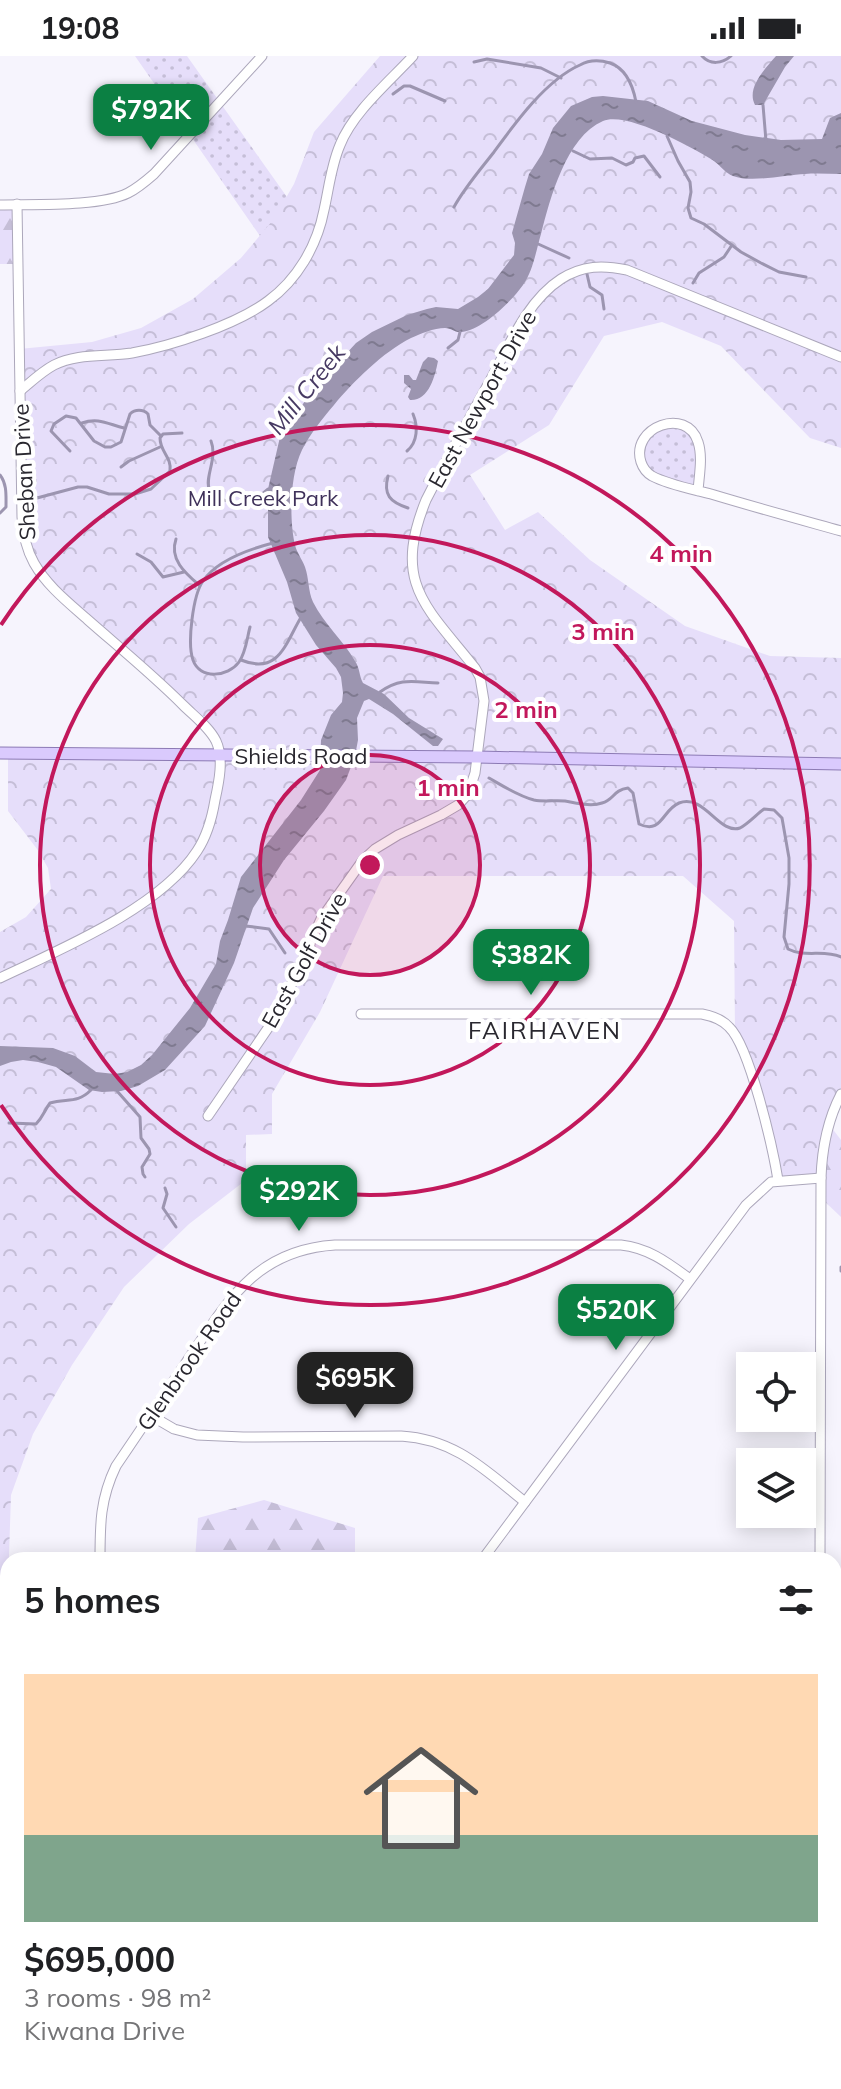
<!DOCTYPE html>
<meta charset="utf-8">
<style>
:root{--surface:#fff;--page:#f6f6f6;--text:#202124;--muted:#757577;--line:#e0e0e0;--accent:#0b8043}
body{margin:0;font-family:Mulish,sans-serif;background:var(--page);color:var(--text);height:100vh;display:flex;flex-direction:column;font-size:30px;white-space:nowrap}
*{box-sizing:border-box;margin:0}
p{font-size:26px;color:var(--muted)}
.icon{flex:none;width:44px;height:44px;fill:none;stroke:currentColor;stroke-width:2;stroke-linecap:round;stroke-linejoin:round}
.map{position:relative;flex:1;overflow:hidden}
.sheet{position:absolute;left:0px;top:1496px;width:842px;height:538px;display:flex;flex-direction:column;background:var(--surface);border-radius:24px 24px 0 0;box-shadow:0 4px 20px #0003}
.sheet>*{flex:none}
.controls{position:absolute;left:736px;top:1296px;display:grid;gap:16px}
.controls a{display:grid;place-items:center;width:80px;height:80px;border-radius:0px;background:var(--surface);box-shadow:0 4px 20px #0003;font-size:40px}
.price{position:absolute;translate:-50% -68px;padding:0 18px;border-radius:16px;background:var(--accent);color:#fff;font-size:26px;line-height:52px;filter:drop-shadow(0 2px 4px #0008)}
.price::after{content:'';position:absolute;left:50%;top:48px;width:24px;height:18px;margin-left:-12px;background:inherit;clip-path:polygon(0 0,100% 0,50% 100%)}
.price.current{background:#222;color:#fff}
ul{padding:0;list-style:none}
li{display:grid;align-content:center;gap:16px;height:424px;padding:0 24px}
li+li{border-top:2px solid var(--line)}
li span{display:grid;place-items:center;height:248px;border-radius:0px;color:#555}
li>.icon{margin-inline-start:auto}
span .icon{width:144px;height:144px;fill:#fffc;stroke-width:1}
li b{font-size:34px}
h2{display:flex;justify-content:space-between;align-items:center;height:96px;padding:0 24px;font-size:34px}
.status{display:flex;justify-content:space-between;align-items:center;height:56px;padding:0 40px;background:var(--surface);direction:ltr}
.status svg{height:22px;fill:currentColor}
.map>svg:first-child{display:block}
.grass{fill:url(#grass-dots)}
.forest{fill:url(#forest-firs)}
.park{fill:url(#park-crowns)}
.water{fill:url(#water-ripples)}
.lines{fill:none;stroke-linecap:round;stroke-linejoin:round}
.stream{stroke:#9c95b0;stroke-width:3}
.minor-casing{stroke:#aca7bb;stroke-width:11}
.major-casing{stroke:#8c7ab4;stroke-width:13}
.minor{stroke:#fff;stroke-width:9}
.major{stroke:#dacafd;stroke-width:11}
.ring{fill:none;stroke:#c2185b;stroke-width:4}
.labels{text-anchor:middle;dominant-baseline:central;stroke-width:8;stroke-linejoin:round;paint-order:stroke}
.street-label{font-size:22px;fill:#29272f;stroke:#fff}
.park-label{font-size:22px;fill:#3f315a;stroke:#fff}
.water-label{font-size:24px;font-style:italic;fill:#473a63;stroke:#fff}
.neighbourhood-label{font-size:24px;letter-spacing:2px;fill:#29272f;stroke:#fff}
.centre{fill:#c2185b;stroke:#fff;stroke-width:4}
.ring-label{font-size:24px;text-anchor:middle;font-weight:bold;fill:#c2185b;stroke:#fff;stroke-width:8;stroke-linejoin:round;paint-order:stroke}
</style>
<div class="status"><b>19:08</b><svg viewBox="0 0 49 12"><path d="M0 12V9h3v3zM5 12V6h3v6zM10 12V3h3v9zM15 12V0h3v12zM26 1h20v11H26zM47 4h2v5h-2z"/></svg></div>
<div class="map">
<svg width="841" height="2033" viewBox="0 0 841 2033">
<defs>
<pattern id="grass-dots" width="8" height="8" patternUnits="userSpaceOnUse" patternTransform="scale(2)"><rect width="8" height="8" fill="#e6defa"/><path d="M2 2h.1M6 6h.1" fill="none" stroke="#c5bed7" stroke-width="1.8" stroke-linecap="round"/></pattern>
<pattern id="forest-firs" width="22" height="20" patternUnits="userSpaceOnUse" patternTransform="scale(2)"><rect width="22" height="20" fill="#e6defa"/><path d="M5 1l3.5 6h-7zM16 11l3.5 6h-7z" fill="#c5bed7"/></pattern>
<pattern id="park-crowns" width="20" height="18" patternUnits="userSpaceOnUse" patternTransform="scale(2)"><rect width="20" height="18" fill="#e6defa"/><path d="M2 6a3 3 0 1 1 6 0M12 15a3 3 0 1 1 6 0" fill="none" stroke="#c5bed7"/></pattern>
<pattern id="water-ripples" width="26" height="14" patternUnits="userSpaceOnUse" patternTransform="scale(2)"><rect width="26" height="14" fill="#9c95b0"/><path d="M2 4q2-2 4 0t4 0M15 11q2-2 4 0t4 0" fill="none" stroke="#7f7a90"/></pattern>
</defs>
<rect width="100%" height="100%" fill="#f6f4fd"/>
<g class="grass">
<path d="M135 0H187L287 141 384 270 341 303 260 180Z"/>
<path d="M674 367 696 380 698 435 647 416 642 386 647 378Z"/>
</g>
<g class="forest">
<path d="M17 148 19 208H0V149Z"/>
<path d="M828 1067 841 1084V1161L821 1142Z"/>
<path d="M264 1444 355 1472V1504H195L198 1462Z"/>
</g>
<path class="park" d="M380 0H841V392L810 382 721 290 662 266 604 280 549 369 470 419 505 474 538 456 590 504 685 570 770 600 841 602V1038L836 1047 821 1122 778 1124 774 1102 735 977 734 865 683 820H383L320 956 272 1038V1078L246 1079V1124L189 1168 124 1231 72 1309 33 1378 11 1439 7 1560 0 1583V876L26 861 51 833 48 812 37 793 8 755V698L219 699 216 685 57 536 25 484 19 293 92 286 141 272 193 243 241 202 273 164 294 128 314 76Z"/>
<g class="water">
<path d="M776 0H794L785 11 763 49H755C746 32 765 13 776 0Z"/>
<path d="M603 40 648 45 692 65 745 79 781 84 822 83 830 62 841 57V118C829 118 817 117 805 118 785 119 751 127 733 120 725 117 721 110 714 105 693 92 627 55 603 65 566 81 550 143 541 178 536 195 533 215 523 229 511 246 482 274 462 276 454 277 452 272 445 272 434 272 420 278 411 282 383 296 353 326 334 349 322 363 310 378 302 394 290 418 289 463 295 489 297 497 302 503 305 511 309 522 308 535 313 546 324 568 343 584 355 605 360 612 359 620 363 627L384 638 409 662 443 683 438 690H433L393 658 369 643 364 645 357 662 358 684 355 700 346 724 324 755 284 804 253 852 234 907 205 970 165 1014 138 1030 121 1035 102 1036 89 1034 56 1011 38 1006 23 1004 11 1006 0 1010V990L53 992 75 1000 96 1016 115 1018 127 1016 141 1009 152 999 190 952 216 908 220 885 228 864 241 821 301 744 320 714 321 684 331 659 342 646 343 637 341 621 336 612 316 589 296 557 287 526 268 481V433L280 381 312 335 356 287 372 276 407 259 427 253 436 251 458 253 478 241 488 233 514 199 515 187 512 177 525 131 529 118 542 98 553 72 571 50 592 41Z"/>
<path d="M428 301 434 302 438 305C435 320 429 345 410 344L408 341 411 333 404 327V319H409L413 324H416L423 306Z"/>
</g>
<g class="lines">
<g class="stream">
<path d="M702 0C710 9 722 8 731 0"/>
<path d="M474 6 487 3 541 12 561 22"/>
<path d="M393 38 404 30H410L445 45"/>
<path d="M763 49 766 85"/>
<path d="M667 80 678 105 690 126 691 136 688 152 691 162 704 168 741 196 761 207 779 216 806 221"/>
<path d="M573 95 590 103 612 102 626 109 633 106 635 102 644 100 660 121"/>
<path d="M454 151C465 131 480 114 494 96 515 67 546 24 580 9 589 4 600 4 610 7 627 13 633 30 636 46"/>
<path d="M536 187 569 202"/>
<path d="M587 218 590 231 602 239 604 253"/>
<path d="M693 227 699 217 724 201 732 189"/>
<path d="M448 292 458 284 460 276"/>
<path d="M82 367C98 361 108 368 124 372"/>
<path d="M211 385C221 411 187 439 233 446 247 449 258 442 268 433H271"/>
<path d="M70 395 51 375 54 368 66 360 76 362 94 385 105 391H111L121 386 130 358C135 353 143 353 148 358L150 369 161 380"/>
<path d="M407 395C418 386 418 370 413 358"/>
<path d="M121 411 129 405 160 391"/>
<path d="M0 419C7 428 6 439 6 451L0 457"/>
<path d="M388 420C383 439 390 446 408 452"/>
<path d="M37 442 78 431H87L109 438H135L151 433 170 415C172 401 160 396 160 382L163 378 182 377"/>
<path d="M176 483C169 503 185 517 199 529"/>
<path d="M137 498 151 506 163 521 184 516"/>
<path d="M250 571C247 582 246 596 239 606 228 621 200 624 193 604 187 587 193 539 203 525 217 504 250 493 273 487"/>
<path d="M241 604C278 619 285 589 300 563"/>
<path d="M380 636C401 621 414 626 438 627"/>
<path d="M489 722C503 730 518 740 534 744 544 746 555 744 565 745 577 747 591 751 602 747 614 744 613 734 628 732L633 737 639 768C662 779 662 754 679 747 704 737 719 779 740 772 748 768 757 758 764 753L774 754 782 762 789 802V828L784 881 788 893C805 902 824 893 841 901"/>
<path d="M246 870 269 873 285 897"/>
<path d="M117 1035 140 1061 141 1082 149 1093 150 1098 142 1111 143 1118 145 1121"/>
<path d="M9 1067 36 1068C43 1061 44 1055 50 1047 67 1042 77 1048 91 1034"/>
<path d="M165 1132 167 1138 163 1152 176 1171"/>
<path d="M841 1211V1215"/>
</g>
<g class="minor-casing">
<g id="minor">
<path d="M0 149C33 148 100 151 128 137 138 132 146 125 154 118L262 0"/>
<path d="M20 335C31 326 41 316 54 309 77 297 106 301 132 297 171 290 236 269 268 245 297 224 317 190 324 154 329 132 331 110 340 89 353 56 389 26 413 0"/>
<path d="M698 435C699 420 703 401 698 386 687 350 630 371 641 406 643 412 647 417 652 420 669 429 692 433 711 438 754 451 798 463 841 475"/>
<path d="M0 922C61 893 160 852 197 795 207 780 212 762 215 744 219 726 224 702 216 685 209 671 194 660 183 649 153 619 120 592 88 564 69 547 47 530 34 507 26 493 23 477 22 461L17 148"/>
<path d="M361 958H702C712 960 722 963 729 971 750 991 773 1093 778 1124"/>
<path d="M208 1060 279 956 321 863 363 804 375 793 398 779 441 759 458 749 468 738 475 717 484 645 480 621 475 612C426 550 392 528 426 444 447 403 469 363 491 323 509 289 528 244 561 223 583 209 603 209 627 214L841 301"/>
<path d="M150 1359 174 1373 197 1379 243 1381 401 1380C455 1383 485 1414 525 1446"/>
<path d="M100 1504C100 1468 100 1443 116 1410 139 1376 162 1342 185 1308 226 1248 254 1194 335 1189H621C649 1192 668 1207 690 1223"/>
<path d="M482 1504 746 1149 771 1126 821 1122"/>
<path d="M820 1504 821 1122C822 1092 827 1065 841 1038"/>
<path d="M834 1622H841"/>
<path d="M0 1732 8 1721"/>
<path d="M0 1752H8"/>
<path d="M0 2020H8"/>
<path d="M630 2026 806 2029"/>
<path d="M88 2033 93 2026"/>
</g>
</g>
<g class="major-casing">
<path id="major" d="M0 697 477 701 841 708"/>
</g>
<use href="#minor" class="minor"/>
<use href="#major" class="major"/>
</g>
<circle cx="370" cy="809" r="110" fill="#c2185b" fill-opacity=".12"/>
<g class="ring">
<circle cx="370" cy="809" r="110"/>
<circle cx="370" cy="809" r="220"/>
<circle cx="370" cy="809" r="330"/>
<path d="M1 569A440 440 0 1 1 1 1049"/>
</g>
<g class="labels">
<g class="street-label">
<text transform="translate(482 343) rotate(-61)">East Newport Drive</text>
<text transform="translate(24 416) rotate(-93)">Sheban Drive</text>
<text x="301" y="700">Shields Road</text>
<text transform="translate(304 904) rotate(-61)">East Golf Drive</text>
<text transform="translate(189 1305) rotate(-55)">Glenbrook Road</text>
</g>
<g class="park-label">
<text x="263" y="442">Mill Creek Park</text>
</g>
<g class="water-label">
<text transform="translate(306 333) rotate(-51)">Mill Creek</text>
</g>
<g class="neighbourhood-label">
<text x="545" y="974">FAIRHAVEN</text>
</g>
</g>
<circle cx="370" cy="809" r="12" class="centre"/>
<g class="ring-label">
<text x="681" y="506">4 min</text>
<text x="603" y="584">3 min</text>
<text x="526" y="662">2 min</text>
<text x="448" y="740">1 min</text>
</g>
</svg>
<div class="controls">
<a><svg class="icon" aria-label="locate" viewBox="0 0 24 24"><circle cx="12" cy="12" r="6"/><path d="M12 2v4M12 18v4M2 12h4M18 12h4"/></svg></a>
<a><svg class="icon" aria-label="layers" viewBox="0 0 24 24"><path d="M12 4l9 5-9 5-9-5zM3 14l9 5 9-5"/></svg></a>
</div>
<b class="price" style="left:151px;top:96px">$792K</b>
<b class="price" style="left:531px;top:941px">$382K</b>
<b class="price" style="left:299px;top:1177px">$292K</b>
<b class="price" style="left:616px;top:1296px">$520K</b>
<b class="price current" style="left:355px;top:1364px">$695K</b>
<section class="sheet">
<h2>5 homes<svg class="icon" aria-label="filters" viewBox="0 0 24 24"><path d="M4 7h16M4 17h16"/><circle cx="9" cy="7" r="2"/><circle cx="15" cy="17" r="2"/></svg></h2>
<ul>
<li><span style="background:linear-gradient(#ffd9b3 65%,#7fa58c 0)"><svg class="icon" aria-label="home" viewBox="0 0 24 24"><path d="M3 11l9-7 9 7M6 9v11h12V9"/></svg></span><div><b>$695,000</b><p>3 rooms · 98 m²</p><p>Kiwana Drive</p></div></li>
</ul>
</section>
</div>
